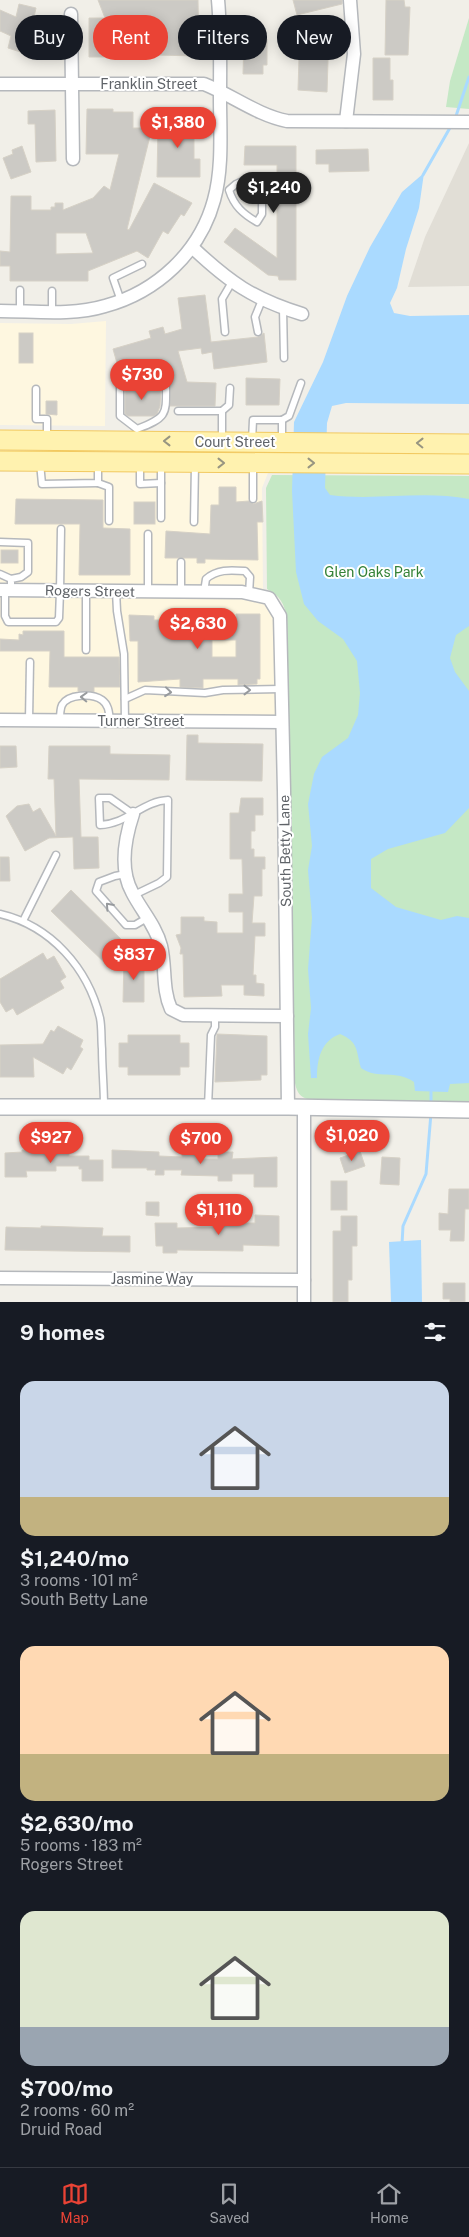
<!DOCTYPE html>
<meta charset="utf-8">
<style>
:root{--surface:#171b24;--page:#20242c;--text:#f1f3f6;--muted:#9ea1a6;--line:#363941;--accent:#ea4335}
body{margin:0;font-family:"Public Sans",sans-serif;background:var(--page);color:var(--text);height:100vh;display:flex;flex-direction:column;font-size:19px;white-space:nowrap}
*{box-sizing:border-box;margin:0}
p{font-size:16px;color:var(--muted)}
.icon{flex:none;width:28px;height:28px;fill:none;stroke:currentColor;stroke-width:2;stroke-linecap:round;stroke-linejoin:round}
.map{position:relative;height:1302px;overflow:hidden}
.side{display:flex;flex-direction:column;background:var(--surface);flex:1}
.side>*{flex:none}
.top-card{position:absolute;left:15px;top:15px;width:440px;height:45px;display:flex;gap:10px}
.price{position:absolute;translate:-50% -42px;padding:0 11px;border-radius:18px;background:var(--accent);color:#fff;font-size:16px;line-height:32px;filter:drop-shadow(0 1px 2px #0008)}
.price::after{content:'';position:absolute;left:50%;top:30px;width:15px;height:11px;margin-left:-8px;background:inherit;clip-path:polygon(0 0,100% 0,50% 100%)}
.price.selected{background:#222;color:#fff}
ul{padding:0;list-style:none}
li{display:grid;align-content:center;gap:10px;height:265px;padding:0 20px}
li span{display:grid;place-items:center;height:155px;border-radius:15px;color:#555}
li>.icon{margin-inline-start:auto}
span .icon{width:90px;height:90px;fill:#fffc;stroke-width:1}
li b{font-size:21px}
h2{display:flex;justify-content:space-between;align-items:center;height:60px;padding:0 20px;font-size:21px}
.pill{padding:0 18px;border-radius:22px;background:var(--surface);box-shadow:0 2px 12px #0003;font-size:18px;line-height:45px}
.pill.selected{background:var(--accent);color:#fff}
.tabs{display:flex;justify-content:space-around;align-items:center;height:70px;border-top:1px solid var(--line);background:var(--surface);font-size:14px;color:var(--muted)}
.tabs a{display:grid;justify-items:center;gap:2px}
.tabs .selected{color:var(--accent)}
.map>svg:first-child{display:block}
.commercial{fill:#fef7e0}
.education{fill:#e1ded6}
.green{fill:#c5e8c5}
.water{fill:#aadaff}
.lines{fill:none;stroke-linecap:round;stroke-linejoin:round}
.stream{stroke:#aadaff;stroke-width:3}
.building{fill:#cccac5;stroke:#d6d1c6;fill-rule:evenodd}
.service-casing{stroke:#b5b8bc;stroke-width:9}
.minor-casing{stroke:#b5b8bc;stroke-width:15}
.tertiary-casing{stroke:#b5b8bc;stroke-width:18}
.primary-casing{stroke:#f2c960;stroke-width:21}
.service{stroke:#fff;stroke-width:6}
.minor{stroke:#fff;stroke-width:12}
.tertiary{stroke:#fff;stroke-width:15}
.primary{stroke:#fff2af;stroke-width:19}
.oneway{stroke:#979581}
.oneway2{stroke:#979a9d}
.labels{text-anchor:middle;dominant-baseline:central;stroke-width:4;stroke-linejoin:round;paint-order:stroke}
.street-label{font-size:14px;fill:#5f6368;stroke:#fff}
.park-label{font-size:14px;fill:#348238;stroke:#fff}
</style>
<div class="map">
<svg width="469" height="1302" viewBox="0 0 469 1302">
<rect width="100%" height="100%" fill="#f1efe8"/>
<g class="commercial">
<path d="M106 321 105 426 0 425V323L71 324Z"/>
<path d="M272 470 268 473 262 488 263 591 242 586 0 584V472Z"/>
<path d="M0 596 241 598 265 604 275 618 276 715 0 714Z"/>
</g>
<path class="education" d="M469 143V286L408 287 425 237Z"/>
<g class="green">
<path d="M469 18V109L446 107 450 81Z"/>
<path d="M272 475 469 476V1102L310 1100C300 1097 297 1093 295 1083L287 618C284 603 280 596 267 589L266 488Z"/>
</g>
<g class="water">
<path d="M424 173 419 208 406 249 397 288 390 303 394 313 410 316 469 315V404L346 403 332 406 327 423 325 488 330 495C376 501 423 490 469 499V626L456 635 450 658 455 672 469 691V808L445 833 388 849 371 859V888L396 907 441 920 457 916 469 918V1083L450 1084 448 1092 415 1091 414 1082C396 1069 378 1080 361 1068 356 1051 359 1042 340 1034 321 1041 317 1059 317 1078H311L308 1034 311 1008 308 969 312 918 308 870 312 846 308 804 314 774 322 757 348 738 358 715 360 693 357 661 343 639 318 621 304 604 296 572 292 491 294 422 323 362 347 296 370 247 402 192Z"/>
<path d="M421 1240 422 1302H391L389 1242Z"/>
</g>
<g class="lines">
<g class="stream">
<path d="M455 119 469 77"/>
<path d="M423 175 451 126"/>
<path d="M431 1104V1092"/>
<path d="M402 1244 403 1226 426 1174 431 1113"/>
</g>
</g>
<g class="building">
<path d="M98 0H198L199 56 155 55V47H145V38H111V50H108V57H89V18H105Z"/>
<path d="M293 0H342V4L297 15Z"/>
<path d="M386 0H404L405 7H410L408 55H385Z"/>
<path d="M19 4 36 8 34 17H55V55H30L8 48 11 36 0 31V10L16 17Z"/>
<path d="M300 27 329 29 327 92 298 90Z"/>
<path d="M244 39H267V65H263V74H243Z"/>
<path d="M373 58H390V80H393V100H373Z"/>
<path d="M87 109H113V112H133V128H152L127 229 129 230 154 183 192 203 184 216 181 214 168 234 163 231 148 258 137 251 88 271V281H10V266H0V251L10 252 11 196H31V210H51V207H55V203H63V210L93 198 104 186 110 190 119 154H86ZM56 233H86L93 253 56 254Z"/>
<path d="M55 110 56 161 36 162 35 124H28V111Z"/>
<path d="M194 111V159H200V177H157L158 128H175V112Z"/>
<path d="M22 146 31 172 11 179 3 158 13 154 12 150Z"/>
<path d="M245 146H296V280H279L278 276 268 275 224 242 235 228 277 258V165H244Z"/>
<path d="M368 149 369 171 329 172V164H316V150Z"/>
<path d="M205 295 211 342 258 337 264 333 267 362 214 369 212 352 202 354 201 348 178 351 187 382 216 383 215 406H170L171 380 162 377 158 363 120 374 113 349 151 338 149 331 163 327 165 334 182 329 178 298Z"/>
<rect x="19" y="333" width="14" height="30"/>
<path d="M246 378 280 379 279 405H246Z"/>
<path d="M125 387H161L160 406 157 414 154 416H128L125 414Z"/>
<path d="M46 401H57V415L46 414Z"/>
<path d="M219 487H236V502L249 501 253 504 262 501 263 522H257L258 560 205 559V563H197V558H165L166 531 210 534 211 505H219Z"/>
<path d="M16 499 103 500V528L130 529V575H79L80 524H15Z"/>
<rect x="134" y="502" width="21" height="22"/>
<rect x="1" y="550" width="17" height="13"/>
<path d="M236 614H260V679H257V684L238 685V679H203V688L180 687V679L138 682V641H130L129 615 154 616V620H236ZM212 640H236V657H212Z"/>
<path d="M23 631H64V657H119L120 687H94V692L78 691V687H49L50 651H0V639L19 640V634L23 635Z"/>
<path d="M187 735H198V743L263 744 262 781 186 780Z"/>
<path d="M0 746H16L17 767 0 768Z"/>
<path d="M49 746H110V754L170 755 169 780 79 779 81 837H98L99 868 74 869 73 837 49 838 25 851 6 816 17 806 29 804 33 812 40 808 56 836 54 779H48Z"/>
<path d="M241 798H263V815H255V831H251V849H254V857H265V869H262V896H254L252 923H265V936H255L253 975H256V983L264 984V996L244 995V985H221L222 996 184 997 183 954H180L181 948 176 935 181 934V917H204V921L217 922V933H243V912H229V894H243L242 859H230V813H239Z"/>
<path d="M0 857H9L10 881H0Z"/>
<path d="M71 890 129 947 109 967 51 911Z"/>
<path d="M43 953 47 960 54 956 66 977 60 981 64 988 17 1015 13 1008 6 1012 0 1002V979Z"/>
<path d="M124 960 144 961V1002H123Z"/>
<path d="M58 1026 83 1040 80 1047 83 1049 71 1070 67 1067 63 1074 33 1057 34 1077H0V1045L43 1044 51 1030 54 1032Z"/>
<path d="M217 1034 267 1036V1075H261V1080L215 1082Z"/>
<path d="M128 1035H180V1043H189V1067H180V1075H128V1067H119V1043H128Z"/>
<path d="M22 1150H69V1156H89V1160H103V1181H82V1169H79V1166H56V1171H26L27 1177H5V1153L22 1152Z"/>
<path d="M112 1150 159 1152V1156L182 1157V1150H197V1159H218V1152H233L232 1159 277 1157V1187H254V1174H232V1181H218V1176L181 1175 182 1170H164V1175H155L156 1170H147V1168H112Z"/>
<path d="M360 1151 365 1166 345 1173 340 1158Z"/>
<path d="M382 1157 400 1158 399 1185 380 1184Z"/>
<rect x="331" y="1181" width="16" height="29"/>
<path d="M449 1189H469V1209H465L464 1241H450L451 1230H439V1213L448 1214Z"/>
<path d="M146 1202H159V1216L146 1215Z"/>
<path d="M255 1215 279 1216V1246L243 1245V1251L177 1250V1253H163V1246H156L155 1223H177V1228L218 1227V1223H255Z"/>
<path d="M341 1216H357V1246H352V1280H348V1302H333V1231H341Z"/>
<path d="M41 1226 103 1228 102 1236H130V1252L5 1250 6 1227 41 1228Z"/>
<path d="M443 1283H465V1302H450V1299H443Z"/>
</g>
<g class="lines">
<g class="service-casing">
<g id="service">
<path d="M247 179H256L262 185V214L257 222C243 214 234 206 229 190L236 184Z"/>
<path d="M121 301 113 278 142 264"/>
<path d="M283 308 284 358"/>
<path d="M20 311V290"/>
<path d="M52 311V291"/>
<path d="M225 332 222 299 232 282"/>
<path d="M258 332 255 317 262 300"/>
<path d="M120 382H166C166 414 169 417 137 429L120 416Z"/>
<path d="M36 389V419H47V439"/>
<path d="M178 411H222V440"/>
<path d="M222 411 229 405 230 388"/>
<path d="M282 420 289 416 301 383"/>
<path d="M252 441 253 420H282V441"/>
<path d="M40 463 42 484 98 483V464"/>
<path d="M140 464V484L161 483"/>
<path d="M161 464V518"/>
<path d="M98 483 109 487V521"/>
<path d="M253 499V466"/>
<path d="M194 522 195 464"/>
<path d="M0 542 28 543V572L21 577 11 579V590"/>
<path d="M181 562V592"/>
<path d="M0 574 11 579"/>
<path d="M5 590V616L8 622H56L59 618 60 591"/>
<path d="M60 591 61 529"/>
<path d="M116 591 117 611 124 654 125 721"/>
<path d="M148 591V534"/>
<path d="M204 592 206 579C217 569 230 570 245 571L250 577 249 594"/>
<path d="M86 650V591"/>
<path d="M125 699 145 690 205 693 223 690 281 689"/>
<path d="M29 720 30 662"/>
<path d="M60 721C60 716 60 709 62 705 68 694 92 693 102 700 109 705 109 713 110 721"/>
<path d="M133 814 110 798H99L100 825C127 824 143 801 168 800L167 877 159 883 134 895"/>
<path d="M126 874 115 876 99 882 96 891 126 925H135L147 918"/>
<path d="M0 914C51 926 88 968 100 1018 102 1028 101 1039 102 1049 102 1068 104 1087 104 1106"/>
<path d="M23 921 56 855"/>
<path d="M208 1107 211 1035 215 1027V1015"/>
</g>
</g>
<g class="minor-casing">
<g id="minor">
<path d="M71 14 73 159"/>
<path d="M0 84H204C232 95 257 115 287 121L469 122"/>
<path d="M346 121 354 54 350 0"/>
<path d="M192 247C229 282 253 299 302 314"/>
<path d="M0 311C34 311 72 316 105 306 157 292 200 252 214 200 223 168 220 131 220 98 220 66 221 32 218 0"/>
<path d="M0 590 242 592 269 598 280 616 284 791 288 1107"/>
<path d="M0 720 282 722"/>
<path d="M133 814C125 838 119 868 132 892 141 910 156 926 161 946 166 967 162 989 171 1009L183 1015 287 1016"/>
<path d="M304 1108V1302"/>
<path d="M0 1278 304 1280"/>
</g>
</g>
<g class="tertiary-casing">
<path id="tertiary" d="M0 1107H288L469 1110"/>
</g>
<g class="primary-casing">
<g id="primary">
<path d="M0 440 469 444"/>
<path d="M0 461 469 464"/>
</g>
</g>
<use href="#service" class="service"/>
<use href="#minor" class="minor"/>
<use href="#tertiary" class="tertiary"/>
<use href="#primary" class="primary"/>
</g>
<defs><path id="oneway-chevron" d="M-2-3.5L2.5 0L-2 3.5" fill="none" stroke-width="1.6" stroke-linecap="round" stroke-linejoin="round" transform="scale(1.25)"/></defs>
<g class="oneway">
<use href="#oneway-chevron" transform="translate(167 441) rotate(-180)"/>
<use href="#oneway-chevron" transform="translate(420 443) rotate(-179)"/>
<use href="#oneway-chevron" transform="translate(221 463)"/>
<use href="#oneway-chevron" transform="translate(311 463)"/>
</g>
<g class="oneway2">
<use href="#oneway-chevron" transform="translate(247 690)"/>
<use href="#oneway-chevron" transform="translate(168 692) rotate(6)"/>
<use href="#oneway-chevron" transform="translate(84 697) rotate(-178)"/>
<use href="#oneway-chevron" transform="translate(109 906) rotate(-132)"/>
</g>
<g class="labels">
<g class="street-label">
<text x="149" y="84">Franklin Street</text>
<text x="235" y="442">Court Street</text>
<text transform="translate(90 591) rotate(1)">Rogers Street</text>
<text x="141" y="721">Turner Street</text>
<text transform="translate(285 851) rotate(-91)">South Betty Lane</text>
<text x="152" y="1279">Jasmine Way</text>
</g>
<g class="park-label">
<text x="374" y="572">Glen Oaks Park</text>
</g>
</g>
</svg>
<b class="price" style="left:178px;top:149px">$1,380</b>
<b class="price selected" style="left:274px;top:214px">$1,240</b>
<b class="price" style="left:142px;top:401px">$730</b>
<b class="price" style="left:198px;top:650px">$2,630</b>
<b class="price" style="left:134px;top:981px">$837</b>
<b class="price" style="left:352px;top:1162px">$1,020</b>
<b class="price" style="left:51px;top:1164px">$927</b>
<b class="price" style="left:201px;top:1165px">$700</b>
<b class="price" style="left:219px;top:1236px">$1,110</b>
<div class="top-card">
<a class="pill">Buy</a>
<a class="pill selected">Rent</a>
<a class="pill">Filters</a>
<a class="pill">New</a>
</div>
</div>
<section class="side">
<h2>9 homes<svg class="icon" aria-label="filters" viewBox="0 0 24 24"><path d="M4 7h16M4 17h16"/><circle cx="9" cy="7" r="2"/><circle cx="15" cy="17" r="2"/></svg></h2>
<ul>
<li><span style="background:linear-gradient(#c9d6e8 75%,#c2b280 0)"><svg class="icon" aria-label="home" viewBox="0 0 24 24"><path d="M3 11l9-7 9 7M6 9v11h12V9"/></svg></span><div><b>$1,240/mo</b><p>3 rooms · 101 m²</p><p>South Betty Lane</p></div></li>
<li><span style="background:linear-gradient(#ffd9b3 70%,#c2b280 0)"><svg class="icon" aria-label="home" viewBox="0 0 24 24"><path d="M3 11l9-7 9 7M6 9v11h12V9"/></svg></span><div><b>$2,630/mo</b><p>5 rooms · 183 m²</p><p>Rogers Street</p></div></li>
<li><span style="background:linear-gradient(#dfe7d0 75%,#9aa5b1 0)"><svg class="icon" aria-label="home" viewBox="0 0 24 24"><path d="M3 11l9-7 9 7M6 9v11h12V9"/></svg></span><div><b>$700/mo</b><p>2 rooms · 60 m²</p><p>Druid Road</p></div></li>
</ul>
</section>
<nav class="tabs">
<a class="selected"><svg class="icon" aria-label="map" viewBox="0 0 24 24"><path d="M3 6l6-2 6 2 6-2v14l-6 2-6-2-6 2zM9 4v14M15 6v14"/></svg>Map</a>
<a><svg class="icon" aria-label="saved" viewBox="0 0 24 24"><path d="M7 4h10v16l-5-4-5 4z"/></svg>Saved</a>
<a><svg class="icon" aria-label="home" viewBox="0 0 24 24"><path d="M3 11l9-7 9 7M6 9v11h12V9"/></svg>Home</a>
</nav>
